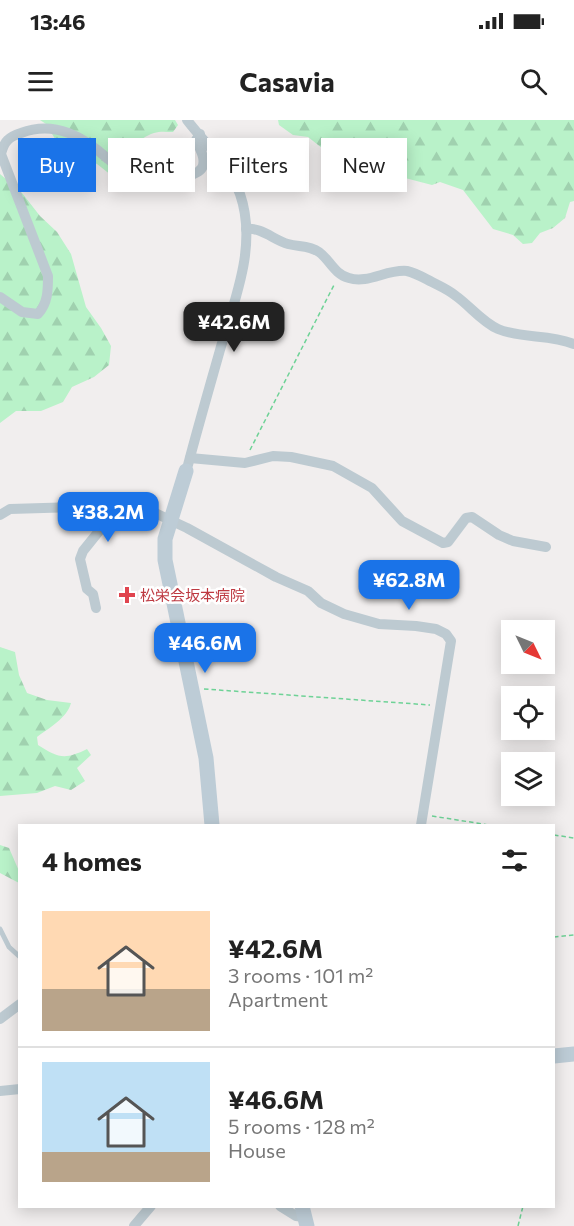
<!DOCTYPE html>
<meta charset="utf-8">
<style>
:root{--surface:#fff;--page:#f6f6f6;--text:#222;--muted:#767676;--line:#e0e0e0;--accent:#1a73e8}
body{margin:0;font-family:Commissioner,"Noto Sans JP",sans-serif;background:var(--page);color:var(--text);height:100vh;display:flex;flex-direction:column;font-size:22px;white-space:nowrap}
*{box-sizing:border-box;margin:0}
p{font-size:20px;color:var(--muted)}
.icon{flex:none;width:33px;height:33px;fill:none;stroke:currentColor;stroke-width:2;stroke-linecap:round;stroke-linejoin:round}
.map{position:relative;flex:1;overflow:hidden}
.side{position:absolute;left:18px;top:704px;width:537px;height:384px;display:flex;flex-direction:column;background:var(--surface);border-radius:0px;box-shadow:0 3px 15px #0003}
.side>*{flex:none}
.banner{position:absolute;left:18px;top:18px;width:538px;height:54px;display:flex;gap:12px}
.needle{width:39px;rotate:133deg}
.buttons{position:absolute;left:501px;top:500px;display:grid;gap:12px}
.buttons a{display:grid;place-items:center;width:54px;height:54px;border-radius:0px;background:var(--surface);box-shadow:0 3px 15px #0003;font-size:30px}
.price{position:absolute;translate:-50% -51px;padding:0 14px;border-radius:12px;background:var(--accent);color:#fff;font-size:20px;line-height:39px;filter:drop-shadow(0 2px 3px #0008)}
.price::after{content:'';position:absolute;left:50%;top:36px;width:18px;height:14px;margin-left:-9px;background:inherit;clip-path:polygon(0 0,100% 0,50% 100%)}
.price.current{background:#222;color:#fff}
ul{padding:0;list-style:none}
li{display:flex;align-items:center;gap:18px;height:150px;padding:0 24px}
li+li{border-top:2px solid var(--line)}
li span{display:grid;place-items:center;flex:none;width:168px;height:120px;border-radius:0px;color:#555}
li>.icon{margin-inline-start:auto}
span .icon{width:72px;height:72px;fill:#fffc;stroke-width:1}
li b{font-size:26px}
h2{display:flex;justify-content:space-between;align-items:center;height:72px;padding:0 24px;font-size:26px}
.tag{padding:0 21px;border-radius:0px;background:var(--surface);box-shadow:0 3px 15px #0003;font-size:21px;line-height:54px}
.tag.current{background:var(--accent);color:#fff}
.status{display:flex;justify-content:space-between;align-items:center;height:42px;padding:0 30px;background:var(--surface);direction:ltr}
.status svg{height:16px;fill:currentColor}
header{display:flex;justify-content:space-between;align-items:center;height:78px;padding:0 24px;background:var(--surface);font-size:27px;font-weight:700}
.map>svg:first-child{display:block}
.forest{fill:url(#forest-firs)}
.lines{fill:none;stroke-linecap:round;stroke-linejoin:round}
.path{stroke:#6ed296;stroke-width:1.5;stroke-dasharray:4.5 3;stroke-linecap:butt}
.lane{stroke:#bdcad1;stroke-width:5}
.street{stroke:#bdcad1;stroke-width:10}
.secondary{stroke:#bdccd6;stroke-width:15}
.health-dot{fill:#e0444e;stroke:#fff;stroke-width:2}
.labels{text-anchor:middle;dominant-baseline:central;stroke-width:5;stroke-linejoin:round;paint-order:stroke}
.health-label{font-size:15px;fill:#be3a42;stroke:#fff;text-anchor:start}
</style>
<div class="status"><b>13:46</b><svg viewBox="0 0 49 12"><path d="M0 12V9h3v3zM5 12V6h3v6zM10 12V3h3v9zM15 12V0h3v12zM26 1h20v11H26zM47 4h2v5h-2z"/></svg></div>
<header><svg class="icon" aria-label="menu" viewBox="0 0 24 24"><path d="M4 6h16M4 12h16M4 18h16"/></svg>Casavia<svg class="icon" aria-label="search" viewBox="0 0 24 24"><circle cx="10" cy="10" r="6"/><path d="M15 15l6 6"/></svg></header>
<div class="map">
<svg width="574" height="1106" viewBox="0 0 574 1106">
<defs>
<pattern id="forest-firs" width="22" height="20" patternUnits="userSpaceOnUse" patternTransform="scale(1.5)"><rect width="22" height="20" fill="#b9f2c9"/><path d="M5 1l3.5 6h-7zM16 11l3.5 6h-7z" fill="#a0d1af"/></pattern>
</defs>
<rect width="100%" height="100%" fill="#f1eeee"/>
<g class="forest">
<path d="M40 0H175L178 5 173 12C167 12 160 11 154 13 138 18 122 36 118 52L122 58 116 59 97 44 78 35 57 22 46 4Z"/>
<path d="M278 0H574V81L570 82 565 98 553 108 540 113 532 123 523 124 513 115 493 109 463 70 440 62 432 65 405 58 393 42 375 29 357 32 342 38 327 32 308 17 293 15 279 5Z"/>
<path d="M0 54 22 73 40 96 57 112 71 134 86 187 101 208 111 226 109 245 94 257 72 267 63 282 41 291H16L0 303Z"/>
<path d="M0 527 15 532 19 555 27 573 47 580 71 583C67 598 49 608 37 617L38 625C58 638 65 640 87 629L91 635 77 648 85 661 71 670 55 666 37 673 0 676Z"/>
<path d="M0 725 9 728 19 751V763L0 753Z"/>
</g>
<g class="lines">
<g class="path">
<path d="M250 330 335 163"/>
<path d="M204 569 430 585"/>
<path d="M432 696 489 705"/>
<path d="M554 715 574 718"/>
<path d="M554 817 574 815"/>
<path d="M518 1106 523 1086"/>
</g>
<path class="lane" d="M0 809 9 827 20 837"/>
<g class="street">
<path d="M187 0C206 25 229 44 240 74 258 126 234 181 220 230 209 269 198 307 188 345"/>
<path d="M246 109C261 107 274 120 288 124 299 127 309 125 319 132 330 140 334 154 349 158 368 164 387 149 407 151 416 153 424 158 432 162 440 166 449 170 456 176 470 186 482 202 498 209 522 219 549 214 574 224"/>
<path d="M0 177 22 192 38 194C48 183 48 170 48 156L1 34C4 21 9 17 21 13 55 0 84 17 108 39 115 44 121 53 129 56 139 62 150 56 160 56 174 55 208 61 203 37 202 32 198 25 196 20L200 14"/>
<path d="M190 338 245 343 273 336 291 337 333 346 372 368 402 401 443 423 448 422 466 398 472 397 499 415 513 421 546 427"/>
<path d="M0 395 10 389 110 386 116 390"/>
<path d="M96 488 93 474 87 469 80 439 83 431 116 390 122 386 138 385 187 408 276 457 308 471 321 483 344 494 379 504 416 506 436 509 446 514 451 521 421 705"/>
<path d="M0 899 20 884"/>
<path d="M0 971 20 969"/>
<path d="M280 1086 296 1096 304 1097"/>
<path d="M134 1106 151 1086"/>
</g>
<g class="secondary">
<path d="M186 351 165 419V440L206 638 212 705"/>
<path d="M554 936 574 934"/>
<path d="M302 1086 307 1106"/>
</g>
</g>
<path class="health-dot" d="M124 466h6v6h6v6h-6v6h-6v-6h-6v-6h6z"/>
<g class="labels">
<g class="health-label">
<text x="140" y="475">松栄会坂本病院</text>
</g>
</g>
</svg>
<div class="buttons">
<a><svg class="needle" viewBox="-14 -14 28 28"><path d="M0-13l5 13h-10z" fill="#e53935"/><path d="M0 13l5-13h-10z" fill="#767676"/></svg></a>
<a><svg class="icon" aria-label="locate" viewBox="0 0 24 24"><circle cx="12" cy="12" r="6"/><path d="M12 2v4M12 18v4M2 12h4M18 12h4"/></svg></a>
<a><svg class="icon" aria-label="layers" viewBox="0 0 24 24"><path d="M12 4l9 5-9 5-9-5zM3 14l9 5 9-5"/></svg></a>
</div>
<b class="price current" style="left:234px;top:233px">¥42.6M</b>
<b class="price" style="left:108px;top:423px">¥38.2M</b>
<b class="price" style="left:409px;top:491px">¥62.8M</b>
<b class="price" style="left:205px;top:554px">¥46.6M</b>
<div class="banner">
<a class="tag current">Buy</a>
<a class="tag">Rent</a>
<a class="tag">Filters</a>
<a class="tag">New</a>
</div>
<section class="side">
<h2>4 homes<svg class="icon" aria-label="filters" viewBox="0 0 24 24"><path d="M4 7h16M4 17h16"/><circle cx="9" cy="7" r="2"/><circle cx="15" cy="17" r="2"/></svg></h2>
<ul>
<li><span style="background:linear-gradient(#ffd9b3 65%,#b9a48a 0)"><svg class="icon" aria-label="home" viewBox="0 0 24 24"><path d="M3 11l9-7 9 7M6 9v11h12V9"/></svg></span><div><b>¥42.6M</b><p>3 rooms · 101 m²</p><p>Apartment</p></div></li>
<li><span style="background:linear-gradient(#bfe0f5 75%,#b9a48a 0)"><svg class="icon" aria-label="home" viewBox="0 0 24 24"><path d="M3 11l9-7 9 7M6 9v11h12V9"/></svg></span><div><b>¥46.6M</b><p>5 rooms · 128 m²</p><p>House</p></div></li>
</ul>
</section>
</div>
